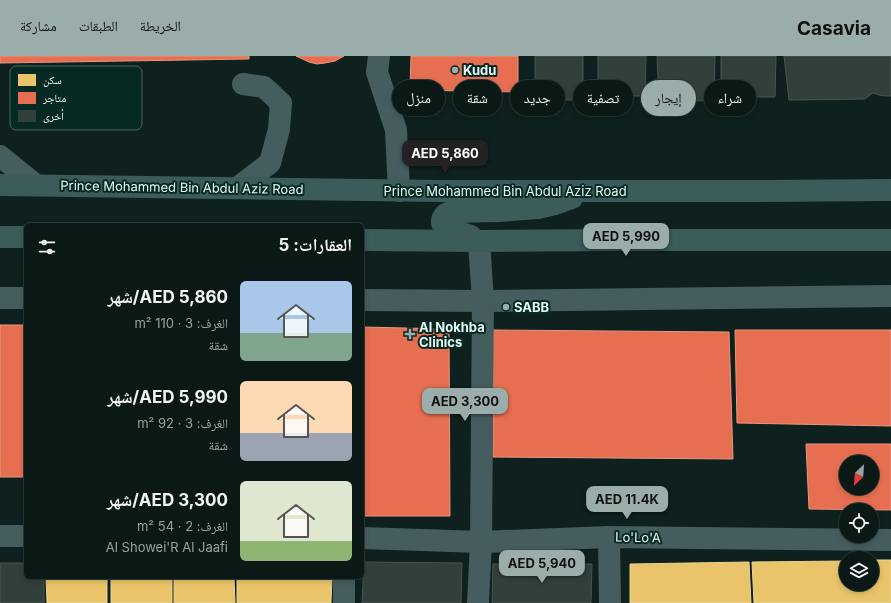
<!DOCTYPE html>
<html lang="ar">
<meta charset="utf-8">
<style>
:root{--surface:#0a1916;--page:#13221f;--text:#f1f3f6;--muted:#99a0a1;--line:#2a3835;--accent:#9aadaa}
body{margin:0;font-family:Inter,"Noto Naskh Arabic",sans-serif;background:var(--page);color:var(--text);direction:rtl;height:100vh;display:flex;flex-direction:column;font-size:15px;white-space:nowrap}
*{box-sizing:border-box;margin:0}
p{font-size:13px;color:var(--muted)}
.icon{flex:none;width:22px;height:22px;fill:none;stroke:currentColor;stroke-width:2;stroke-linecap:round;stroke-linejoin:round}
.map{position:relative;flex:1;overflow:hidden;direction:ltr}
.side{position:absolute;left:24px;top:167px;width:340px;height:356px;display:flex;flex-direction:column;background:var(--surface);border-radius:6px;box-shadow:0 2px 6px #0003,0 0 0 1px var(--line);direction:rtl}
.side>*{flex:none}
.banner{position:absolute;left:376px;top:24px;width:380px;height:36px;direction:rtl;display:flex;gap:8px}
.needle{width:26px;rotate:205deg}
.tools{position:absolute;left:839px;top:399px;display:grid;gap:8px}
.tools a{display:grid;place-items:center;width:40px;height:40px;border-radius:50%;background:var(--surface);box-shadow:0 2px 6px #0003,0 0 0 1px var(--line);font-size:20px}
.price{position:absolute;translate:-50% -34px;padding:0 9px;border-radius:8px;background:var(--accent);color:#111;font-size:13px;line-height:26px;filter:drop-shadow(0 1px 2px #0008)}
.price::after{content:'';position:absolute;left:50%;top:24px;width:12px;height:9px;margin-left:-6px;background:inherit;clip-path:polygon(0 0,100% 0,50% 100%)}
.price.current{background:#222;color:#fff}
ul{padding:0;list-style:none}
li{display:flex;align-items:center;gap:12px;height:100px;padding:0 12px}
li span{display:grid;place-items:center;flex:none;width:112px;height:80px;border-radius:6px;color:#555}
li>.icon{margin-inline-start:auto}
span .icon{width:48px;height:48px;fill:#fffc;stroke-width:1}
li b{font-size:17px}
h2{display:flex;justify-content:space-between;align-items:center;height:48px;padding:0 12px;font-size:17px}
.tag{padding:0 14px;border-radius:18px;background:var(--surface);box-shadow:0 2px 6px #0003,0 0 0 1px var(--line);font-size:14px;line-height:36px}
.tag.current{background:var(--accent);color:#111}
header{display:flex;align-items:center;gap:24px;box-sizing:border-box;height:56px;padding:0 20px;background:var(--accent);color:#111}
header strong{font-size:19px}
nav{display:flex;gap:22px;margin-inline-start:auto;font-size:14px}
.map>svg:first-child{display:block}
.homes{fill:#e9c46a;stroke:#e8d494}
.shops{fill:#e76f51;stroke:#e79882;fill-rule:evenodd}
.building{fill:#32403c;stroke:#485652}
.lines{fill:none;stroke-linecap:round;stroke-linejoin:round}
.minor{stroke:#465d5f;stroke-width:22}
.major{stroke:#3c5b5b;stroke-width:22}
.poi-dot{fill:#9aadaa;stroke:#062923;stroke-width:1.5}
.labels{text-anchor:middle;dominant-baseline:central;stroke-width:4;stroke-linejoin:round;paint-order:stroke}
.poi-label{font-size:13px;font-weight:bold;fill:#e6f9f5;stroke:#062923;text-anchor:start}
.street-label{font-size:13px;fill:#e6f9f5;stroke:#062923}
.key{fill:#062923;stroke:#496762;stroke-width:1}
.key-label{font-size:11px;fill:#e6f9f5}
</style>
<header>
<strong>Casavia</strong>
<nav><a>الخريطة</a><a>الطبقات</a><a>مشاركة</a></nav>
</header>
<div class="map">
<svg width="891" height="547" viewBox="0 0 891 547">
<rect width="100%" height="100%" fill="#0e211e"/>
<g class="homes">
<path d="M872 504H891V547H754L752 506 846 505V528H872Z"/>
<path d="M749 506 751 547H630V508Z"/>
<path d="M46 521H107V547H47Z"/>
<rect x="111" y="521" width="61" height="26"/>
<path d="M174 521H234L235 547H174Z"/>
<path d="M237 521H332L331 547H237Z"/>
</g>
<g class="shops">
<path d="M0 0H249V3L0 7Z"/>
<path d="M296 0H344L335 5 325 7 317 8 309 6Z"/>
<path d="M411 0H518V36L410 34Z"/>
<path d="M0 269H25L26 323V421H0Z"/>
<path d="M362 271 449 273 450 460H362Z"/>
<path d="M493 274 729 276 733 403 493 401Z"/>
<path d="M735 274H891V370L737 367Z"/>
<path d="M806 388H891V454L809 453ZM846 406H872V432H846Z"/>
</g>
<g class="building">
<rect x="535" y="0" width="48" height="44"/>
<path d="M598 0H646L645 40H598Z"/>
<path d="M657 0H715L714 45 659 44Z"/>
<path d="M721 0H776L775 41H721Z"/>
<path d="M784 0H891V40H886L879 39 873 37 865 43 789 44Z"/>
<path d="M364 506 462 507 461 547H362Z"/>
<path d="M0 507H26V521H44V547H0Z"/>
<path d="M493 508H592L591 547H492Z"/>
</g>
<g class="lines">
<g class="minor">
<path d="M379 0 377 16 396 74 399 135"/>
<path d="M0 100 36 129"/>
<path d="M237 132 270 107 279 73 281 47 264 31 243 28"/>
<path d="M0 242H26"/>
<path d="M362 244 483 245 891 240"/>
<path d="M0 480H26"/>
<path d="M609 481 610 547"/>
<path d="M362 482 481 486 609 481 891 484"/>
<path d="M344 547V521"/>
<path d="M478 547 481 486 483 245 479 185"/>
</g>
<g class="major">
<path d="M0 129 440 135H746L891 134"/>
<path d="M471 180C463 176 450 176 445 172 438 165 444 157 452 156L499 155 538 152 555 148 572 142"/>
<path d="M0 181H26"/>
<path d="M362 184 479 185 613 184H891"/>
</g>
</g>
<g class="poi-dot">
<circle cx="455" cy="14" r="4"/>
<circle cx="506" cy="251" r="4"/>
<path d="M408 272h4v4h4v4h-4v4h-4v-4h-4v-4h4z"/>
</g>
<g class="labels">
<g class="poi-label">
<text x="463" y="14">Kudu</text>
<text x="514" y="251">SABB</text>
<text x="419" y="271">Al Nokhba<tspan x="419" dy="15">Clinics</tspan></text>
</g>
<g class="street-label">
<text transform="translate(182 131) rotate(1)">Prince Mohammed Bin Abdul Aziz Road</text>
<text x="505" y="135">Prince Mohammed Bin Abdul Aziz Road</text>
<text transform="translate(638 481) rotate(1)">Lo'Lo'A</text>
</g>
</g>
<rect x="10" y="10" width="132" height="64" rx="6" class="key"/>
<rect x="18" y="18" width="18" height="12" fill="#e9c46a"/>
<rect x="18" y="36" width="18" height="12" fill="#e76f51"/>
<rect x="18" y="54" width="18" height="12" fill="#32403c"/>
<g class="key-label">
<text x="43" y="28">سكن</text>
<text x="43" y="46">متاجر</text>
<text x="43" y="64">أخرى</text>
</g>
</svg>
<div class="tools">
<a><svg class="needle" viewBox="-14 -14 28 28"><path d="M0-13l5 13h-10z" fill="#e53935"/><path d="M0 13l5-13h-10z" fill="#99a0a1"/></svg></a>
<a><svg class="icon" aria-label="locate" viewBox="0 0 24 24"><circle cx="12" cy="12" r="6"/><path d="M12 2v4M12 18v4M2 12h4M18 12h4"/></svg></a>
<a><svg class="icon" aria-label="layers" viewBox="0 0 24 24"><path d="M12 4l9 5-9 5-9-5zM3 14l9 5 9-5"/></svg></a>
</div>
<b class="price current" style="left:445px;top:118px">AED 5,860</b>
<b class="price" style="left:626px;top:201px">AED 5,990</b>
<b class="price" style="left:465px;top:366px">AED 3,300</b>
<b class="price" style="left:627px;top:464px">AED 11.4K</b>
<b class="price" style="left:542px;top:528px">AED 5,940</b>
<div class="banner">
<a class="tag">شراء</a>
<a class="tag current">إيجار</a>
<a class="tag">تصفية</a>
<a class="tag">جديد</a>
<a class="tag">شقة</a>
<a class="tag">منزل</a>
</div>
<section class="side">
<h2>العقارات: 5<svg class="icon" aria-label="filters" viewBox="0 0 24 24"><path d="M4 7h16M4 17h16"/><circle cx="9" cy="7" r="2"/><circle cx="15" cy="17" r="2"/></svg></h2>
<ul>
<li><span style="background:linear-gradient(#a9c7e8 65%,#7fa58c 0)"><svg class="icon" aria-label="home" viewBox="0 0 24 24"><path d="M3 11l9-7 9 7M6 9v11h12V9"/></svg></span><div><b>AED 5,860/شهر</b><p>الغرف: 3 · 110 m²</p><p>شقة</p></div></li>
<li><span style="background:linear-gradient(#ffd9b3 65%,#9aa5b1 0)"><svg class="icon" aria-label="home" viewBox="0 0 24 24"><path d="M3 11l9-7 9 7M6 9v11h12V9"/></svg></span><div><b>AED 5,990/شهر</b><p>الغرف: 3 · 92 m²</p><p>شقة</p></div></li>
<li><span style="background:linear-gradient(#dfe7d0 75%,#8fb573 0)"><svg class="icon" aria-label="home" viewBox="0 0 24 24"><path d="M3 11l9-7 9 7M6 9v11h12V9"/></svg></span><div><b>AED 3,300/شهر</b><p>الغرف: 2 · 54 m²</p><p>Al Showei'R Al Jaafi</p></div></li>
</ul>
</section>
</div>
